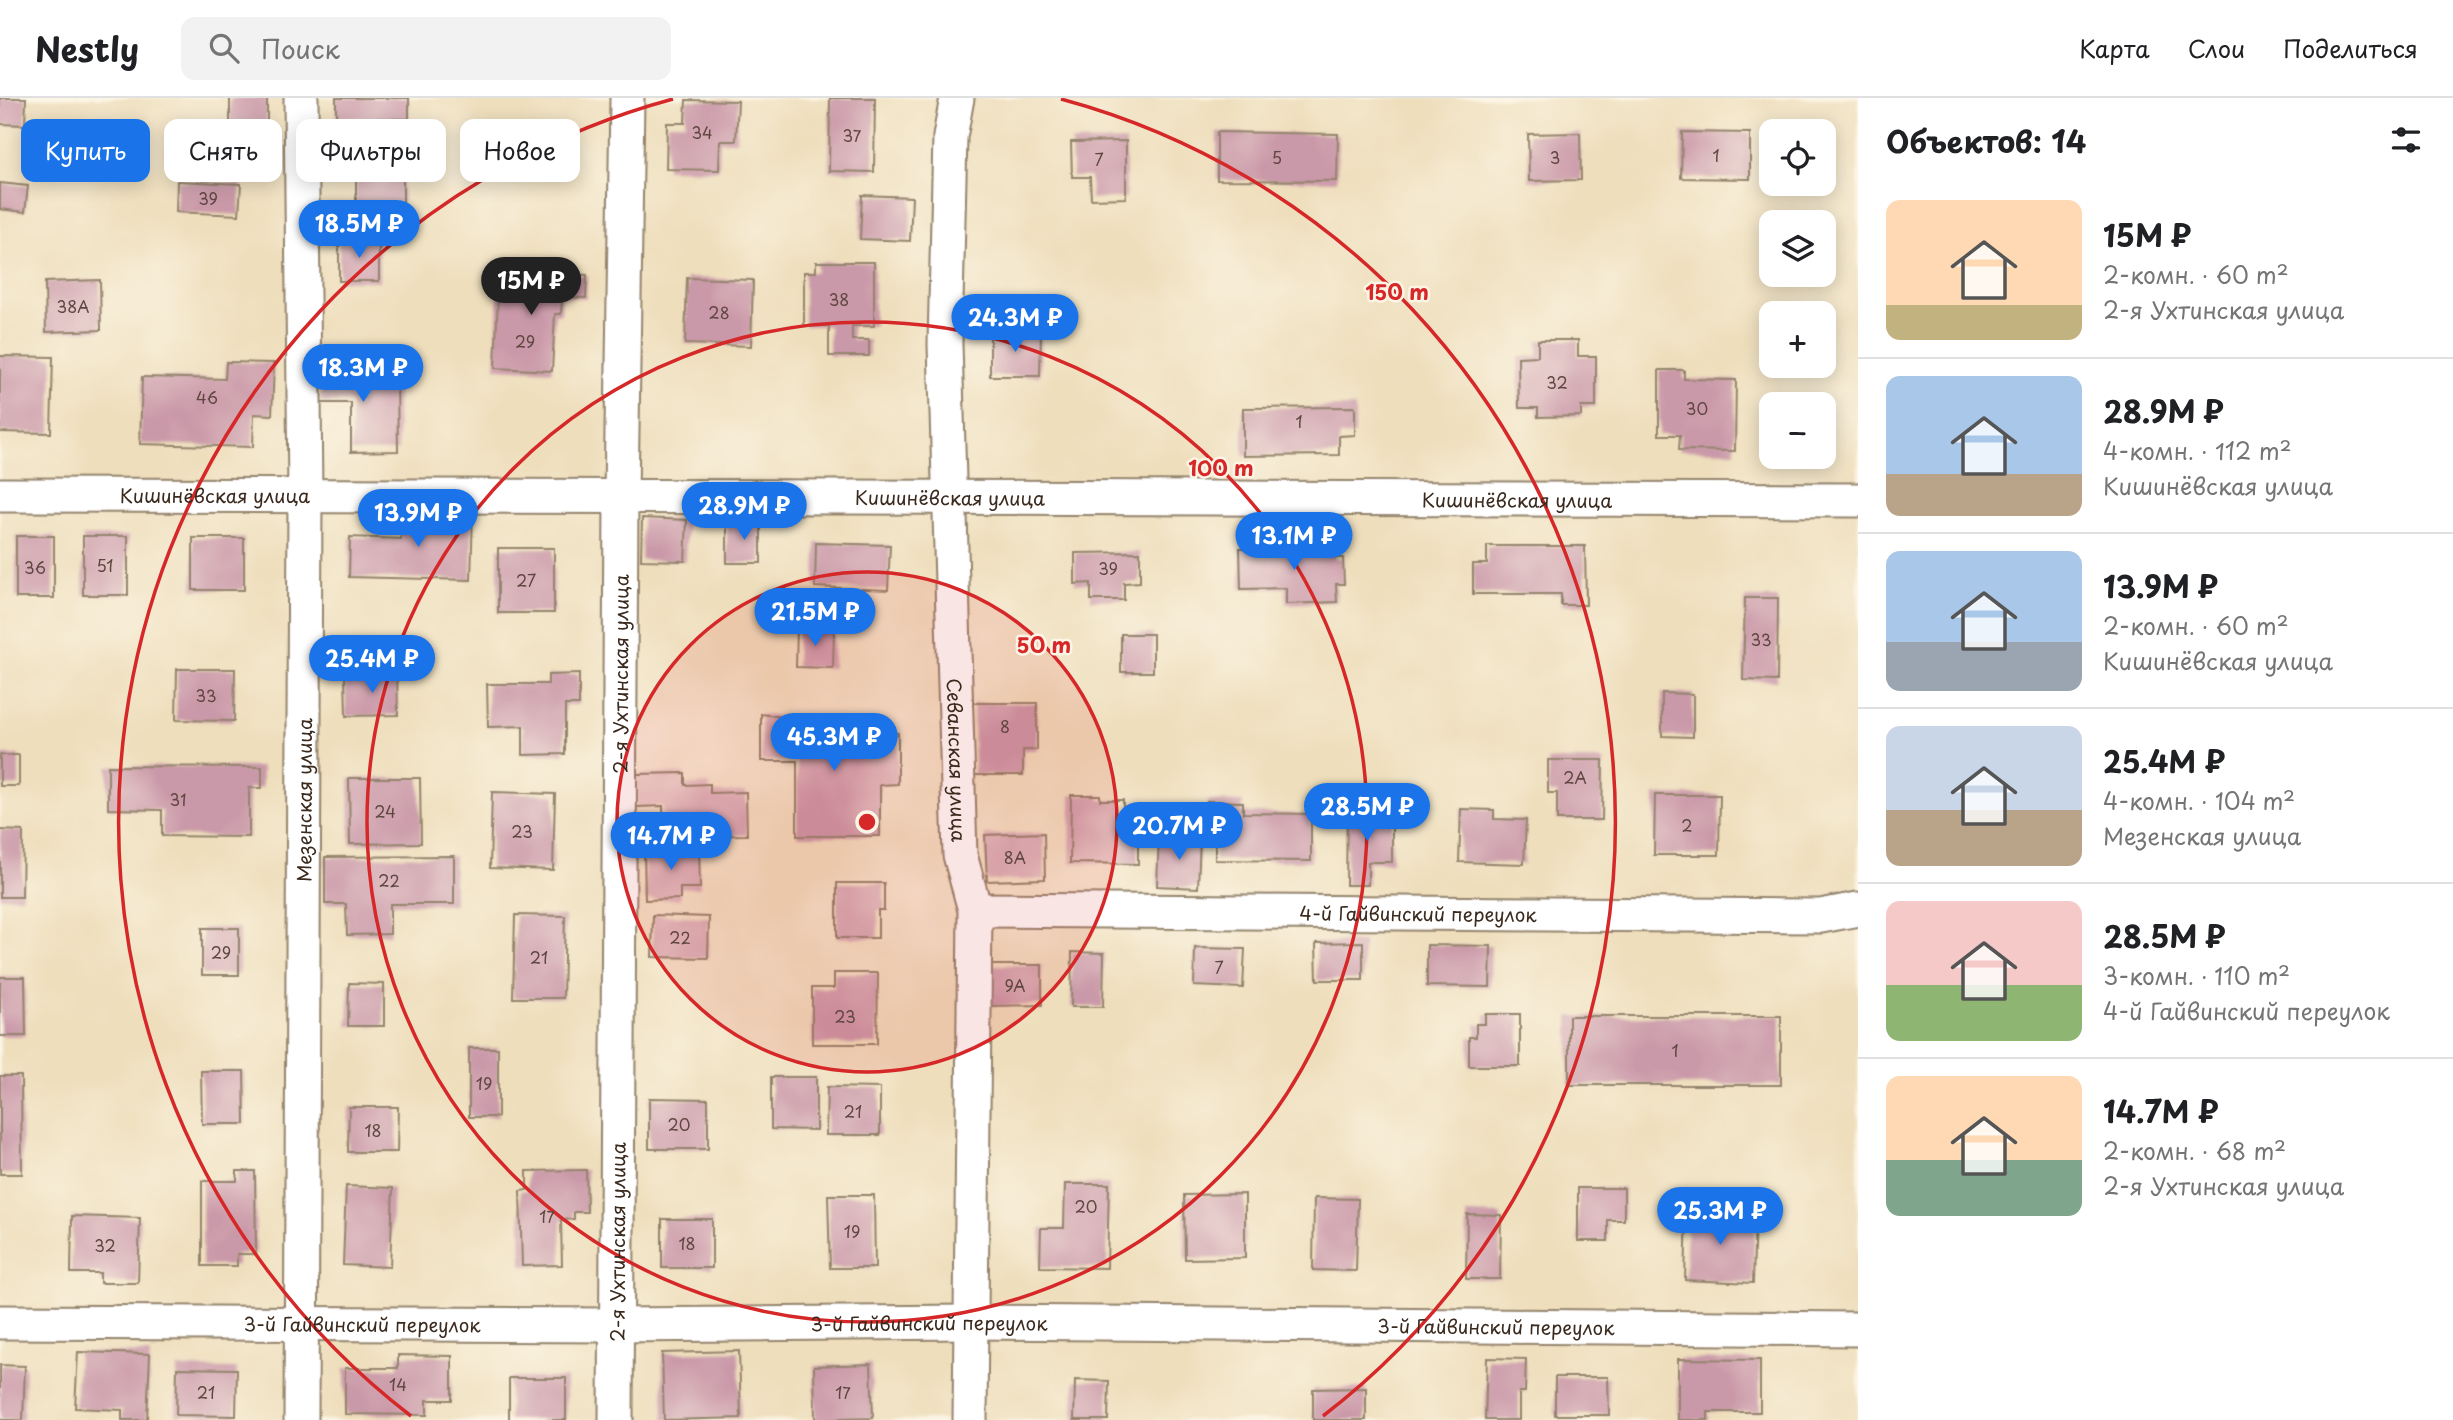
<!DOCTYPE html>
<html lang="ru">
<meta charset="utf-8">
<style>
:root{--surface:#fff;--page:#f2f2f2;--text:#202124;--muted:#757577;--line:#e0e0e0;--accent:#1a73e8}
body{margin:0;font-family:"Playpen Sans",sans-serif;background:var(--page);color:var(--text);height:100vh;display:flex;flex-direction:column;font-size:26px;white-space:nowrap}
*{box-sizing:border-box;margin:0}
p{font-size:23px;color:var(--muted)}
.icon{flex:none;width:38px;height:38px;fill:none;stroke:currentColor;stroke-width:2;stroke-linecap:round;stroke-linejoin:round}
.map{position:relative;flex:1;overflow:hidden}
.sheet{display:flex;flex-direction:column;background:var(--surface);width:595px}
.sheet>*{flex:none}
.hud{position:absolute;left:21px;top:21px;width:665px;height:63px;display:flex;gap:14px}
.controls{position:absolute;left:1759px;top:21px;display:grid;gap:14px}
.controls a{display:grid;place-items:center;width:77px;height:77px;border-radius:14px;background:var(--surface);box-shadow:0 4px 18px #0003;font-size:35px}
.price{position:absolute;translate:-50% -60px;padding:0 16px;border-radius:24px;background:var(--accent);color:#fff;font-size:23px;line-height:46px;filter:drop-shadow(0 2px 4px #0008)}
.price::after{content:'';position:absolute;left:50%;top:42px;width:21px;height:16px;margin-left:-10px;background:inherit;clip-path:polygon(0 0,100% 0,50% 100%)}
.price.on{background:#222;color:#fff}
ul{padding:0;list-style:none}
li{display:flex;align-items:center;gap:21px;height:175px;padding:0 28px}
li+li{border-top:2px solid var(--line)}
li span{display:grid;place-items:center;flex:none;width:196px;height:140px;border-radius:14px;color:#555}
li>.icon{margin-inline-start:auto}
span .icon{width:84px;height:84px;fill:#fffc;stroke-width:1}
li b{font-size:30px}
h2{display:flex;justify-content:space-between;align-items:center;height:84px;padding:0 28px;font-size:30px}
.tag{padding:0 24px;border-radius:14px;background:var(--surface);box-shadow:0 4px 18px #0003;font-size:24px;line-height:63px}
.tag.on{background:var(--accent);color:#fff}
header{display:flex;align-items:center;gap:42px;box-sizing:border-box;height:98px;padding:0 35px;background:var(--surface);border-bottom:2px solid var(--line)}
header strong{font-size:33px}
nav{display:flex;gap:38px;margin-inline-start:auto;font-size:24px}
.search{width:490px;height:63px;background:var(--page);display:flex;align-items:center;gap:18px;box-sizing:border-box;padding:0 24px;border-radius:14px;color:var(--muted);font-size:26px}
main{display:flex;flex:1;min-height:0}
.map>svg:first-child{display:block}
.building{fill:#ca99a9}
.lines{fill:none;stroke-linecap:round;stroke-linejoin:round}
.minor-casing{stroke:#94846d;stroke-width:37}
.minor{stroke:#fff;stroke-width:33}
.ring{fill:none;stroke:#d62828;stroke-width:3.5}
.labels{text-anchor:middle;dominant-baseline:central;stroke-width:5;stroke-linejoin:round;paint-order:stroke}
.number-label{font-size:16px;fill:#5f4641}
.street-label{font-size:19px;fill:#3b2a1e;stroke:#fcf5e5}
.centre{fill:#d62828;stroke:#fcf5e5;stroke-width:3.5}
.ring-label{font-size:21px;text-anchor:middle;font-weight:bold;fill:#d62828;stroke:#fcf5e5;stroke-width:5;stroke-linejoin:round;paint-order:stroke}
</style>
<header>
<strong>Nestly</strong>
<div class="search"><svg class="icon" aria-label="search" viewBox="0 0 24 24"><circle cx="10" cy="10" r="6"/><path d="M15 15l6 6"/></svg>Поиск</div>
<nav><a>Карта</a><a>Слои</a><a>Поделиться</a></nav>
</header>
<main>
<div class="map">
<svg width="1858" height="1322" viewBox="0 0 1858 1322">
<rect width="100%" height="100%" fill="#fcf5e5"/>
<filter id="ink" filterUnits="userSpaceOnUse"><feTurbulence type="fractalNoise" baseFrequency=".0143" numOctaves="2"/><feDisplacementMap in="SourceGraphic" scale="14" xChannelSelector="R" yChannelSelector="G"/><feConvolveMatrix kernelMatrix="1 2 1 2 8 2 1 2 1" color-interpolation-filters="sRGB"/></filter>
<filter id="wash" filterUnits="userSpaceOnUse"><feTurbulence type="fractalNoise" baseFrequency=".00686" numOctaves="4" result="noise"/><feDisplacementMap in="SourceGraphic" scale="28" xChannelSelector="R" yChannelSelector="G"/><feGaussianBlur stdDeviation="1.57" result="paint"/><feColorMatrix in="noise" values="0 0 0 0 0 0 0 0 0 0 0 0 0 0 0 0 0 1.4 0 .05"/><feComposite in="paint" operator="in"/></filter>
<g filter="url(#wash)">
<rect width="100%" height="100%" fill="#eedebc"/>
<g id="blocks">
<g class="building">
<path d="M0 0H26L25 27 0 26Z"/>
<path d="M230 0H267V44L230 43Z"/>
<path d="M336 0H409V21L336 20Z"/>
<path d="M830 0H875L874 74 829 73Z"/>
<path d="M686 2 738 3 736 43H720L719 72 666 71 667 25H685Z"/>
<path d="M402 28V43L414 42V76H403V105L356 106V71H336L335 29Z"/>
<path d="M1217 34 1338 36 1337 83 1217 82Z"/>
<path d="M1682 34 1750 35V81L1681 80Z"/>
<path d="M1580 35 1581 82 1529 83 1528 36Z"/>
<path d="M1126 43V100L1091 101 1090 79H1072L1071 44Z"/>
<path d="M177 83 241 86 239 117 176 114Z"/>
<path d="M0 85 28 88 25 114 0 111Z"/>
<path d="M862 97 912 99 910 143 860 141Z"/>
<rect x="339" y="140" width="40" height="43"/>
<path d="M816 164H874V228H852V242H869V258H829V228H804V174H816Z"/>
<path d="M499 173 587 177 586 200 562 199 561 216H555L552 273 495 270Z"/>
<path d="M687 180 753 182 751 248 685 246Z"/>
<path d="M100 182 101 232 46 234 45 184Z"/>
<path d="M990 234H1041L1040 278H990Z"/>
<path d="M1538 242H1578V258H1596V309H1581V318L1538 319V310H1519L1518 259 1538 258Z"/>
<path d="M0 258 53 259 51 335 0 334Z"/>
<path d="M360 258V282L397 281 398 353 351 354V305H321V259Z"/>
<path d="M226 264 274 265 272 317 254 316 253 349 140 346 142 279 225 281Z"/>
<path d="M1659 272H1684V281L1736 282 1735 353 1679 352 1680 337H1659Z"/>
<path d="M1355 309V337L1339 338V357L1243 358V310Z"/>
<path d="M402 413 473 415 471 482 349 479 350 439 401 441Z"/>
<path d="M642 420 687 422 685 463 641 462Z"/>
<rect x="727" y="424" width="34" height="41"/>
<rect x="16" y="438" width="38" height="62"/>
<rect x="83" y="438" width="45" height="59"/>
<rect x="193" y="440" width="51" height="52"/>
<path d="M816 445 890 447 888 492 815 489Z"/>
<path d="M1335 447V460H1343L1344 486H1336L1337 504 1286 506V490L1241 491 1240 450Z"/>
<path d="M1487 448H1585L1586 507H1561V496H1473V466H1487Z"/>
<rect x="498" y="450" width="56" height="65"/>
<path d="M1140 454V484L1124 485V502H1091V485L1075 486V455Z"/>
<path d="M1745 500H1778L1777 583 1743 582Z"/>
<path d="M797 529 834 530 833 570 796 569Z"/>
<rect x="1121" y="536" width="32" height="38"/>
<path d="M177 571H235L234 623 176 622Z"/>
<path d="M397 576 398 617 346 618 345 578Z"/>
<path d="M579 576V607H565V656L523 657V628L488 629 487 586H548V577Z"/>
<path d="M1662 595 1693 596V639L1662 638Z"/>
<path d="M973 605H1037V652H1023V677H974Z"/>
<path d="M761 616 898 635V686L880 687V738H797V663H761Z"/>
<rect x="0" y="657" width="19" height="31"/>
<path d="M1548 662H1603L1602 722H1557V695H1548Z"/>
<path d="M108 668 262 669V690H249V739L162 738V712L108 711Z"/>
<path d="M685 675V687L710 686V695L746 694 747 737 664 738 663 708 636 709V676Z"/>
<path d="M349 680H420L421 745 350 746Z"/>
<path d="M492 694 555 696 553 772 490 770Z"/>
<path d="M1071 697H1100V702H1123V717H1138V766L1070 765Z"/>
<path d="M1655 697H1720L1719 757H1654Z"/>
<path d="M1207 703 1243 704V715L1311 716V763L1215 762V729H1207Z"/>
<path d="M1461 711 1494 712V721L1526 722 1524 766 1459 764Z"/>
<path d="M1347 712H1392V764H1368V787H1346Z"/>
<path d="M0 732 23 733 22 799H0Z"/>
<path d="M1044 735 1045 781 987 783 985 737Z"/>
<path d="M1159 738 1200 739 1198 790 1157 788Z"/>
<path d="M699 750 700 790H680V801L645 802 644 751Z"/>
<path d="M454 758V806H390V836L347 837 346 806H325V759Z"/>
<path d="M837 785H884V812H878V840H837Z"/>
<path d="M515 817 565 818 563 900H513Z"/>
<path d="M653 817 709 819 708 860 652 859Z"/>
<rect x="202" y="830" width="37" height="47"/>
<path d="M1363 844V882H1317L1316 845Z"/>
<path d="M1427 847 1491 848 1490 889 1427 888Z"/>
<path d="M1195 850 1245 851 1243 890 1194 888Z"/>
<path d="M1072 854 1104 855 1103 909H1071Z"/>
<path d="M989 867H1042V907L989 908Z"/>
<path d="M834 875H878L877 946H812V890H834Z"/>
<path d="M0 879H25L26 938H0Z"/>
<path d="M349 885 384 886V928H348Z"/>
<path d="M1485 916H1520V968H1469V939H1476V926H1485Z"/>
<rect x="1569" y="918" width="212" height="69"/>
<rect x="469" y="950" width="29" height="69"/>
<path d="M201 973H244L245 1026H202Z"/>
<path d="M0 978H21L22 1076H0Z"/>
<path d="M771 979H816V1032L771 1031Z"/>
<path d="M827 989 880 990V1037H826Z"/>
<path d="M649 1000 708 1001V1051H649Z"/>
<path d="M349 1009H398L397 1054H348Z"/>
<path d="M586 1072 587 1114H574V1121L561 1122 562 1167 522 1168 520 1093 527 1092V1073Z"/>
<path d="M237 1073H255L256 1156H237V1168H202V1083H237Z"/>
<path d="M1065 1086H1109L1107 1170 1040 1169 1041 1130H1064Z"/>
<path d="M346 1088 393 1090 390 1169 343 1167Z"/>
<path d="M1578 1090H1624V1122H1608V1143H1578Z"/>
<path d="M1245 1096V1160L1185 1161 1184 1097Z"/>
<path d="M828 1097H874L875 1170H830Z"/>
<path d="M1314 1100 1358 1101 1356 1173 1313 1172Z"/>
<path d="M1687 1113 1755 1115 1753 1185 1685 1182Z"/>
<path d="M1467 1116 1501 1117 1500 1181H1466Z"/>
<path d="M72 1118 140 1120 138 1185H100V1175H71Z"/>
<rect x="662" y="1121" width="50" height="49"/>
<path d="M739 1253 741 1320 664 1322 662 1255Z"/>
<path d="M78 1254 150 1256 147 1322H122V1312L75 1310Z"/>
<path d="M398 1257 452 1258V1302H427V1317L345 1316V1270H398Z"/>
<path d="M1487 1260 1526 1261 1525 1294H1519V1322H1485Z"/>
<path d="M1678 1261 1760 1262V1314H1708V1322H1678Z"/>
<path d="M871 1266 873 1320 815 1322 814 1268Z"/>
<path d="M0 1267 25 1268 23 1322H0Z"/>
<path d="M177 1270 237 1271 236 1318 176 1317Z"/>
<path d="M1555 1279H1608L1609 1317H1555Z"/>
<rect x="509" y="1280" width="57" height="42"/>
<path d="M1075 1282 1109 1283 1108 1322H1074Z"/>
<path d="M1366 1290V1322H1313V1291Z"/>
</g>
</g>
</g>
<g filter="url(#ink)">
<use href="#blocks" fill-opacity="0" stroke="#94846d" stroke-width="2"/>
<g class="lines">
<g class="minor-casing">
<g id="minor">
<path id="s1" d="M957 0 950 39 945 246 960 757 975 812 970 1322"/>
<path id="s2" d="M0 397C619 396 1239 402 1858 402"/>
<path id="s3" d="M975 812 1821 818 1858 811"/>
<path id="s4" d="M0 1224 615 1227 972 1224 1858 1231"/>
<path id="s5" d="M301 1322 305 396 301 0"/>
<path id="s6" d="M616 1322 621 399 627 0"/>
</g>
</g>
<use href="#minor" class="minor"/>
</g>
</g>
<circle cx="867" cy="724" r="250" fill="#d62828" fill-opacity=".12"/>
<g class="ring">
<circle cx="867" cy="724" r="250"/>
<circle cx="867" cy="724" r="500"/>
<path d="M411 1318A749 749 0 0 1 673 1M1061 1A749 749 0 0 1 1323 1318"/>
</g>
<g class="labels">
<g class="number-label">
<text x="702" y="34">34</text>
<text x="852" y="37">37</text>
<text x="1716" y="57">1</text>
<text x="1277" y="59">5</text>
<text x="1555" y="59">3</text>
<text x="1099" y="61">7</text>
<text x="208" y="100">39</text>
<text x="839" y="201">38</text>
<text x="73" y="208">38А</text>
<text x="719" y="214">28</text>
<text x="525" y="243">29</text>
<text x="1557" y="284">32</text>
<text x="207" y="299">46</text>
<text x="1697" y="310">30</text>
<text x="1299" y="323">1</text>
<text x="105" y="467">51</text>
<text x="35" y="469">36</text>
<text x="1108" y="470">39</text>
<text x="526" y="482">27</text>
<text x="1761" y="541">33</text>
<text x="206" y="597">33</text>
<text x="1005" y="628">8</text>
<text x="1575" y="679">2А</text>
<text x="178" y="701">31</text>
<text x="385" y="713">24</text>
<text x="1687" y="727">2</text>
<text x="522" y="733">23</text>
<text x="1015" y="759">8А</text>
<text x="389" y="782">22</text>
<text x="680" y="839">22</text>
<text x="221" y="854">29</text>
<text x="539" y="859">21</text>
<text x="1219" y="869">7</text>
<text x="1015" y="887">9А</text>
<text x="845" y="918">23</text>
<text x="1675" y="952">1</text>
<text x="484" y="985">19</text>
<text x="853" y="1013">21</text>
<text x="679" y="1026">20</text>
<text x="373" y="1032">18</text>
<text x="1086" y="1108">20</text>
<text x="547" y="1118">17</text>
<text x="852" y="1133">19</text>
<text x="687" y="1145">18</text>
<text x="105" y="1147">32</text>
<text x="398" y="1286">14</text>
<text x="206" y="1294">21</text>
<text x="843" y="1294">17</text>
</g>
<g class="street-label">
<text stroke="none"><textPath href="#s2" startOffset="215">Кишинёвская улица</textPath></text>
<text stroke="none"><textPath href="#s2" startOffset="950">Кишинёвская улица</textPath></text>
<text stroke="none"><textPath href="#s2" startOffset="1517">Кишинёвская улица</textPath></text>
<text stroke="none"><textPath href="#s6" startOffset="746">2-я Ухтинская улица</textPath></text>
<text stroke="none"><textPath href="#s1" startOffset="663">Севанская улица</textPath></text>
<text stroke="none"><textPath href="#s5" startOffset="620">Мезенская улица</textPath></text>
<text stroke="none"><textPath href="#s3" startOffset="443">4-й Гайвинский переулок</textPath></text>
<text stroke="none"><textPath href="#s6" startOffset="178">2-я Ухтинская улица</textPath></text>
<text stroke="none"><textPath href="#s4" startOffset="929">3-й Гайвинский переулок</textPath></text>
<text stroke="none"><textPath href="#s4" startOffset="362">3-й Гайвинский переулок</textPath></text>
<text stroke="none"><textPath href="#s4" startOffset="1496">3-й Гайвинский переулок</textPath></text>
</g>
</g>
<circle cx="867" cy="724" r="10" class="centre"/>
<g class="ring-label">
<text x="1397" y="202">150 m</text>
<text x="1221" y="378">100 m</text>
<text x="1044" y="555">50 m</text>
</g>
</svg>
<div class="controls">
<a><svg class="icon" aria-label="locate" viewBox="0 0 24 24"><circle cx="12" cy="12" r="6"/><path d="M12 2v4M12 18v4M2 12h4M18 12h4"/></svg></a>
<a><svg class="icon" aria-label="layers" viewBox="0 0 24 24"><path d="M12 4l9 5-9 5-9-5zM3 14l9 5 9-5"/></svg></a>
<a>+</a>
<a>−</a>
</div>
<b class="price" style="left:359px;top:162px">18.5M ₽</b>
<b class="price on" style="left:531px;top:219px">15M ₽</b>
<b class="price" style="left:1015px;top:256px">24.3M ₽</b>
<b class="price" style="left:363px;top:306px">18.3M ₽</b>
<b class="price" style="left:744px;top:444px">28.9M ₽</b>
<b class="price" style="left:418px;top:451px">13.9M ₽</b>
<b class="price" style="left:1294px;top:474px">13.1M ₽</b>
<b class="price" style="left:815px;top:550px">21.5M ₽</b>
<b class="price" style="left:372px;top:597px">25.4M ₽</b>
<b class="price" style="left:834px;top:675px">45.3M ₽</b>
<b class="price" style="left:1367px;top:745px">28.5M ₽</b>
<b class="price" style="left:1179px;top:764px">20.7M ₽</b>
<b class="price" style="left:671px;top:774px">14.7M ₽</b>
<b class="price" style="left:1720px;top:1149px">25.3M ₽</b>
<div class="hud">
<a class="tag on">Купить</a>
<a class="tag">Снять</a>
<a class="tag">Фильтры</a>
<a class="tag">Новое</a>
</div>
</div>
<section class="sheet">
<h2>Объектов: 14<svg class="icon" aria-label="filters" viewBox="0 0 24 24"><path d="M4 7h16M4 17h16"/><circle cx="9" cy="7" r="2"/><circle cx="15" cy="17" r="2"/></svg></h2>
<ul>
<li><span style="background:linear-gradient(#ffd9b3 75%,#c2b280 0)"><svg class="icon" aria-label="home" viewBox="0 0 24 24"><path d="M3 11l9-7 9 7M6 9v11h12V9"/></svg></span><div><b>15M ₽</b><p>2-комн. · 60 m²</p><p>2-я Ухтинская улица</p></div></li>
<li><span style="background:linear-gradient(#a9c7e8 70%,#b9a48a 0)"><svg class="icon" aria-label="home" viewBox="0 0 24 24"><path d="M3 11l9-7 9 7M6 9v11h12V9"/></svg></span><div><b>28.9M ₽</b><p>4-комн. · 112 m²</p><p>Кишинёвская улица</p></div></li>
<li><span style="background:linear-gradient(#a9c7e8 65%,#9aa5b1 0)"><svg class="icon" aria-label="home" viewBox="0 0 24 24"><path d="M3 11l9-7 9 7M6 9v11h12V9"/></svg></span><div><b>13.9M ₽</b><p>2-комн. · 60 m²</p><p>Кишинёвская улица</p></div></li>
<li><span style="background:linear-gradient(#c9d6e8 60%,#b9a48a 0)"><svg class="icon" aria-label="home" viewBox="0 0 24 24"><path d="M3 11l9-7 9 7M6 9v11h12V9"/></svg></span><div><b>25.4M ₽</b><p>4-комн. · 104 m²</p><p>Мезенская улица</p></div></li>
<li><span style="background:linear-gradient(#f6c9c9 60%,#8fb573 0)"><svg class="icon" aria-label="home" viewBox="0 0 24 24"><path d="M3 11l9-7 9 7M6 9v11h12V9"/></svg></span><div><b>28.5M ₽</b><p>3-комн. · 110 m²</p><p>4-й Гайвинский переулок</p></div></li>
<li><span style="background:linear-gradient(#ffd9b3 60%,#7fa58c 0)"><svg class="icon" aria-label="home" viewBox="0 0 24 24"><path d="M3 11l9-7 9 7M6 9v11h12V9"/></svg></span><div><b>14.7M ₽</b><p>2-комн. · 68 m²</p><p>2-я Ухтинская улица</p></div></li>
</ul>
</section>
</main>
